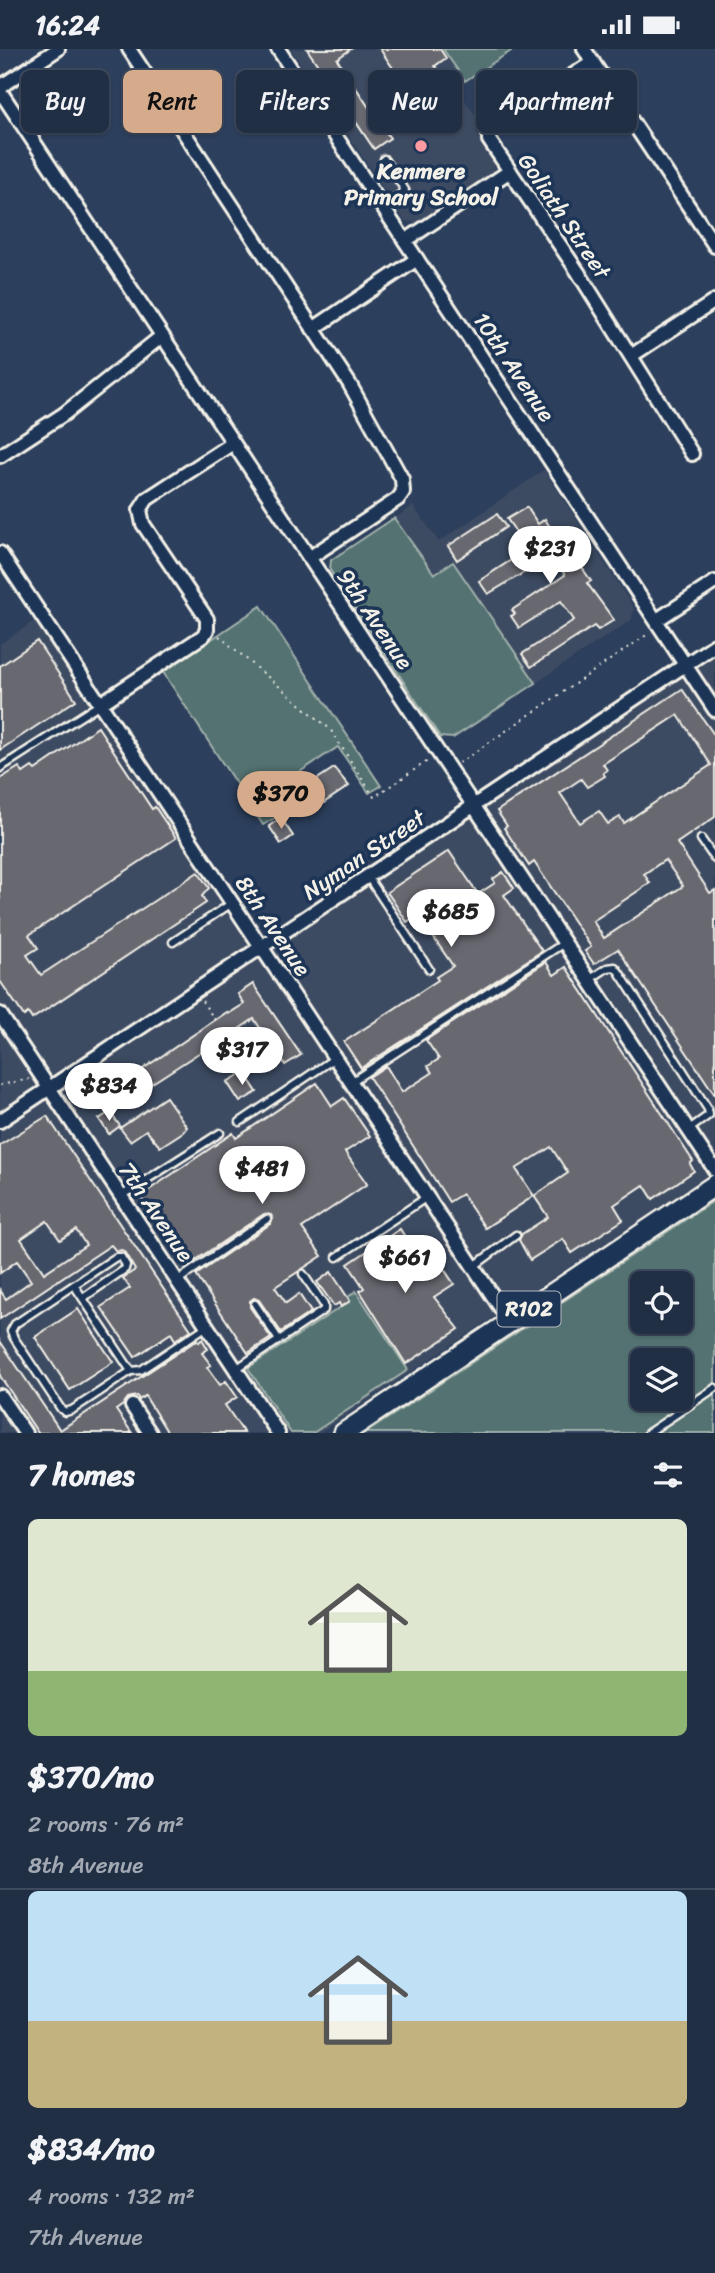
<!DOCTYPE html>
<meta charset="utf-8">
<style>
:root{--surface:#212f45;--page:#2d3b50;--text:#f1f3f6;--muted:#a2a9b3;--line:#3e4a5e;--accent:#d6ab8b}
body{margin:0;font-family:Sriracha,sans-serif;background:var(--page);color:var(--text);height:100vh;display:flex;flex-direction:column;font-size:26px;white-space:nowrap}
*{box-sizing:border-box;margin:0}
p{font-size:23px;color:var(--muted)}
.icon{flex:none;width:38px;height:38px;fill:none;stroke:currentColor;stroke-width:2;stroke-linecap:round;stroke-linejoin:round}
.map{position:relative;height:1384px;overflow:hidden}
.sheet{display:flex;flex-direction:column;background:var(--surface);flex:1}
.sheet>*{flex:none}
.top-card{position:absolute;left:21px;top:21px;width:674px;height:63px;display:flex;gap:14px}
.buttons{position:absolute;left:630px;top:1222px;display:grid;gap:14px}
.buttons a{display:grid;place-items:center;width:63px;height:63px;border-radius:10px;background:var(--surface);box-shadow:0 2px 5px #0004,0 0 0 2px var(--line);font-size:35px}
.price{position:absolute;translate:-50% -60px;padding:0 16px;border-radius:24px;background:#fff;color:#222;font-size:23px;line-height:46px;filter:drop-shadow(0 2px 4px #0008)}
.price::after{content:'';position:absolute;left:50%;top:42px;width:21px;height:16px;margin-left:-10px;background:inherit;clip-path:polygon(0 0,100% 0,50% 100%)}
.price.selected{background:var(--accent);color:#111}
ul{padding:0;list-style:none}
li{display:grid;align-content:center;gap:14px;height:371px;padding:0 28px}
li+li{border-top:2px solid var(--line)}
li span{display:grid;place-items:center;height:217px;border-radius:10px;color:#555}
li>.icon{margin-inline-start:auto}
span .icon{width:126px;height:126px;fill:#fffc;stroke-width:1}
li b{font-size:30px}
h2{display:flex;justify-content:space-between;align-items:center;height:84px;padding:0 28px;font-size:30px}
.pill{padding:0 24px;border-radius:10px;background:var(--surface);box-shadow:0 2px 5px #0004,0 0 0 2px var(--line);font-size:24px;line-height:63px}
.pill.selected{background:var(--accent);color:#111}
.status{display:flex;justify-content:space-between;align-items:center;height:49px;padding:0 35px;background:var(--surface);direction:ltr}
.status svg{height:19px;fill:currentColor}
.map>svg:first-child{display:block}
.built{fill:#3e4b62}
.green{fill:#527271;stroke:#a3b2ac;stroke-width:2;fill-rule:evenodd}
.building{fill:#686771;stroke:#f4f1e8;stroke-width:2;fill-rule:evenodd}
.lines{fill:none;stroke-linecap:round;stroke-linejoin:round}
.service-casing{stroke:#f4f1e8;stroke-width:11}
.minor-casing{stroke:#f4f1e8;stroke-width:18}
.primary-casing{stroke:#f4f1e8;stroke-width:24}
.path{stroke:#f4f1e8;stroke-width:2;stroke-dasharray:2 5;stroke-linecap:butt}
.service{stroke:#1d3557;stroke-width:6}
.minor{stroke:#1d3557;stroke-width:12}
.primary{stroke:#1d3557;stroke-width:19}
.poi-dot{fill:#ff9aa2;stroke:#1d3557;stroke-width:2.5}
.labels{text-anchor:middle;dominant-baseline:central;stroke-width:7;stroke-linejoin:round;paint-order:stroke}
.shield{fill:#1d3557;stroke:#b4b9bc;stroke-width:2}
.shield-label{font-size:21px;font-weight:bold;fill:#f4f1e8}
.poi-label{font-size:23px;font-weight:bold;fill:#f4f1e8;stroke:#1d3557}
.street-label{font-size:23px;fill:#f4f1e8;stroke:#1d3557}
</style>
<div class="status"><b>16:24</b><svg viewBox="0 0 49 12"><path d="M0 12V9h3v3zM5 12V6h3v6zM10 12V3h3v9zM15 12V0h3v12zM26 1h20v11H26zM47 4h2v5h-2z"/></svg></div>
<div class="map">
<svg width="715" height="1384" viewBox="0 0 715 1384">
<rect width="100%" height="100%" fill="#2c3f5c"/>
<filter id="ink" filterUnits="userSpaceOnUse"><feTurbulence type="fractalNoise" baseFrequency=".0143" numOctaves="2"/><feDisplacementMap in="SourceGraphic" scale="14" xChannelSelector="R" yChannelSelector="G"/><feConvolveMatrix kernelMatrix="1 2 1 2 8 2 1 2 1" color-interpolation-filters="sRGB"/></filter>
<g filter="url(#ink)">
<g class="built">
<path d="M291 0H514L457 39 483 78 476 83 495 112 493 124 417 174 405 172Z"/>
<path d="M544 421 634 559 631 571 453 689 440 688 330 521 331 511 413 457 439 493Z"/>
<path d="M42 567 262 898 715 596V1121L319 1384H0V595Z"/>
</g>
<g class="green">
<path d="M443 0H514L465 32Z"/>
<path d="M394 469 434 525 453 513 536 634 453 689 440 688 330 521 331 511Z"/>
<path d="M261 557 381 737 369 744 338 698 269 743 283 764 263 776 163 623Z"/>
<path d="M715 1151V1384H366ZM642 1234H681V1272H642ZM642 1311H681V1349H642Z"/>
<path d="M356 1242 408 1321 313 1384H291L248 1319 350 1252 348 1248Z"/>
</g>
<g class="building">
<path d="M307 0H351L337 10 370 60 405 37 380 0H440L446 9 435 17 439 22 424 32 434 47 420 57 417 53 381 76 390 89 374 100Z"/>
<path d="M527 458 538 475 545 470 553 483 557 481 591 532 587 534 614 571 598 581 594 577 531 618 522 605 574 571 561 552 519 579 511 567 515 565 512 561 565 526 552 507 488 545 479 532 528 500 507 470Z"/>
<path d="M497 465 506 478 457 511 448 497Z"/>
<path d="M37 592 76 651 0 701V617Z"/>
<path d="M682 640 715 687V768L677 794 710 844 715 841V1046L618 900 594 915 585 902 591 898 534 813 529 817 504 779 507 777 497 762ZM678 666 711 716 624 774 620 768 608 775 599 762 580 774 560 744 581 730 587 738 597 732 605 727 603 724 607 721 603 715ZM665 811 683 837 604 889 593 872 650 834 644 825Z"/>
<path d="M98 678 152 760 155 758 176 789 29 886 38 899 27 906 41 926 198 823 209 839 202 847 206 854 32 970 28 964 24 967 0 932V730L19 718 23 724 32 718 35 721Z"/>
<path d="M334 719 349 737 307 765 296 744Z"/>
<path d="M281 769 293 787 281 795 269 777Z"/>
<path d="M449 802 478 845 495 834 493 830 503 823 514 839 504 846 542 902 361 1019 344 993 438 931 436 928 453 917 418 866 407 873 387 843Z"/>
<path d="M546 913 554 926 566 918 693 1112 690 1115 694 1122 653 1150 644 1136 614 1156 623 1171 572 1204 563 1190 530 1211 519 1191 522 1185 548 1168 534 1147 485 1179 462 1145 449 1153 369 1028 386 1017 402 1043 432 1024 428 1017 439 1010 426 991ZM551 1098 568 1124 534 1147 516 1120Z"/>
<path d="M253 935 301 1006 285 1016 254 970 236 982 244 995 232 1003 222 989 106 1064 97 1051 227 963 228 965 244 955 238 945Z"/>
<path d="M244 1023 257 1043 240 1053 227 1033Z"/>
<path d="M317 1034 332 1057 344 1049 370 1087 345 1103 367 1135 302 1179 322 1207 275 1238 286 1254 299 1245 311 1263 281 1283 259 1251 254 1249 250 1252V1258L271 1289 248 1304 196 1226 270 1175 273 1170 271 1166 264 1165 187 1217 140 1147 233 1084 236 1089Z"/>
<path d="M166 1048 187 1078 183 1083 160 1098 146 1081 130 1092 120 1079Z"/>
<path d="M110 1063 120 1077 109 1085 99 1070Z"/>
<path d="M47 1067 191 1281 175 1291 171 1284 135 1308 101 1258 130 1239 123 1229 135 1221 125 1204 122 1201 116 1202 111 1196 0 1270V1241L6 1250 31 1232 17 1212 0 1224V1096ZM47 1172 60 1191 76 1181 86 1196 44 1224 21 1190Z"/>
<path d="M400 1180 416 1205 417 1204 420 1208 427 1203 432 1210 436 1208 454 1235 434 1248 459 1280 406 1315 360 1242 364 1239 348 1215Z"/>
<path d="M331 1223 350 1252 341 1258 339 1254 334 1257 317 1233Z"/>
<path d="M78 1260 113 1313 70 1341 35 1288Z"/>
<path d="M202 1290 208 1300 202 1304 211 1316 207 1318 220 1336 226 1332 237 1348 225 1356 244 1384H168L145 1347 139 1351 137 1347 128 1349 123 1356 116 1361 132 1384H38L0 1327V1292L60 1381 197 1291 199 1293Z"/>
</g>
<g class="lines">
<g class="service-casing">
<g id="service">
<path d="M384 110 405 141 384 160"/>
<path d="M0 719 100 655"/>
<path d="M701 790 715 810"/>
<path d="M368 828 429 920"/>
<path d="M173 893 232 854"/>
<path d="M589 931 607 919 615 918 619 923 708 1060 709 1066 688 1081"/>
<path d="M351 1033 564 894"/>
<path d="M240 1073 335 1009"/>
<path d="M121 1147 220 1084"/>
<path d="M337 1208 427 1148"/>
<path d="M473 1218 516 1186"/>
<path d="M177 1232 267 1170"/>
<path d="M74 1236 131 1322"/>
<path d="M83 1249 125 1220 126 1216 121 1208H116L15 1275 11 1282 14 1289 61 1360 65 1363 72 1361 131 1322 141 1321 207 1277"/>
<path d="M255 1255 279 1291"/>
<path d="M236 1320 324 1261V1256L303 1225"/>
<path d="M648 1384 715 1339"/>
</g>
</g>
<g class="minor-casing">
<g id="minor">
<path d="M129 0 349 334 402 430 403 443 398 450 309 509"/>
<path d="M278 0 715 661"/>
<path d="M584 0 715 197"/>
<path d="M593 13 495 77 489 84V91L578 223 692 405"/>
<path d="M0 38 58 0"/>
<path d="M0 42 715 1121"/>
<path d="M405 192 510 122"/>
<path d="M313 280 417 210"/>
<path d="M631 307 715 252"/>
<path d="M0 407 64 365 162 287"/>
<path d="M0 504 510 1273"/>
<path d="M657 571 715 533"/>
<path d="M100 655 203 587 207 581V570L143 475 140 461 147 450 233 394"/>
<path d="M0 965 278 1384"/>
<path d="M0 1072 715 596"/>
<path d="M0 1347 25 1384"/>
<path d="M132 1357 150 1384"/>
</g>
</g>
<g class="primary-casing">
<path id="primary" d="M344 1384 715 1136"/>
</g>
<g class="path">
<path d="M219 587 330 680 374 748 429 711"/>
<path d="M459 714 648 585"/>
<path d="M202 952 215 971"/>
<path d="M0 1036 30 1030"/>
</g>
<use href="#service" class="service"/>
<use href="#minor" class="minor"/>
<use href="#primary" class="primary"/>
</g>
</g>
<circle class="poi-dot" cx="421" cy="97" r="7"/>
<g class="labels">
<rect class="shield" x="497.5" y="1242.5" width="63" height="35" rx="5"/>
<g class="shield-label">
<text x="529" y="1260">R102</text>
</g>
<g class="poi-label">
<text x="421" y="122">Kenmere<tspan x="421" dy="26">Primary School</tspan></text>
</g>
<g class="street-label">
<text transform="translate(564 167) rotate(56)">Goliath Street</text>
<text transform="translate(514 318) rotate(56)">10th Avenue</text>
<text transform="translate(375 570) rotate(56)">9th Avenue</text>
<text transform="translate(364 806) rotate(-34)">Nyman Street</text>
<text transform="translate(273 877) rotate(56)">8th Avenue</text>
<text transform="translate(156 1163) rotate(56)">7th Avenue</text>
</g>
</g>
</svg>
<div class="buttons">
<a><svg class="icon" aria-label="locate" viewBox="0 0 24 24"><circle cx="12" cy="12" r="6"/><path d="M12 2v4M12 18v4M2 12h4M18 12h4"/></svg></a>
<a><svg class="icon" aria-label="layers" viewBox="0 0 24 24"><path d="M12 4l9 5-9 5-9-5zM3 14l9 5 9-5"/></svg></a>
</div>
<b class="price" style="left:550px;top:537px">$231</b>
<b class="price selected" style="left:281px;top:782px">$370</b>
<b class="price" style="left:451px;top:900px">$685</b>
<b class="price" style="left:242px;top:1038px">$317</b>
<b class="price" style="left:109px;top:1074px">$834</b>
<b class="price" style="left:262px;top:1157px">$481</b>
<b class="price" style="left:405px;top:1246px">$661</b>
<div class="top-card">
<a class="pill">Buy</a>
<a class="pill selected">Rent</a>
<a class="pill">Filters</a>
<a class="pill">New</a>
<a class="pill">Apartment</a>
</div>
</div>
<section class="sheet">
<h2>7 homes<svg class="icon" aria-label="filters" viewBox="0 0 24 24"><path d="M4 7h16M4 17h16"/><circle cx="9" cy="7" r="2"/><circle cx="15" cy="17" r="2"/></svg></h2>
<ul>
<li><span style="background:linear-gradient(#dfe7d0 70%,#8fb573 0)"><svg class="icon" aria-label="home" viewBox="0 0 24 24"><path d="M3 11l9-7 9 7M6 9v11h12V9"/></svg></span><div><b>$370/mo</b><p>2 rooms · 76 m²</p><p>8th Avenue</p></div></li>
<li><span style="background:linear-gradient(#bfe0f5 60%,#c2b280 0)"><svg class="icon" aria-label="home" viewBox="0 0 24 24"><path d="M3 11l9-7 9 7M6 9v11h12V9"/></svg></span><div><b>$834/mo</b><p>4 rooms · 132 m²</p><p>7th Avenue</p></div></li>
</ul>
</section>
